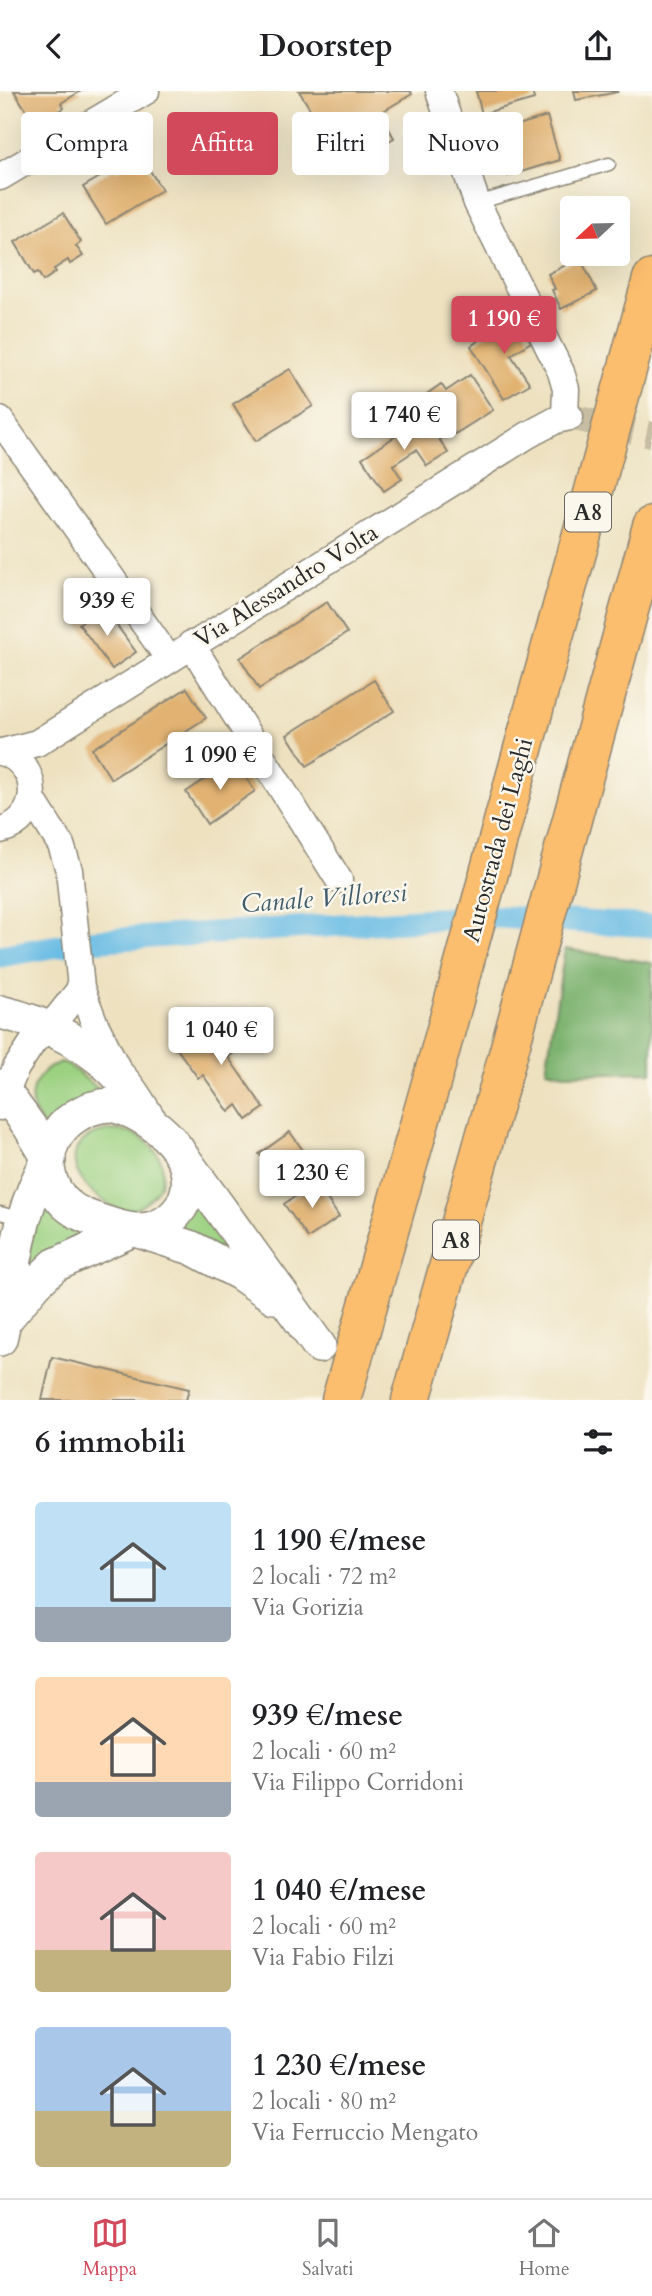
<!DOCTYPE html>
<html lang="it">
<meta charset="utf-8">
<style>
:root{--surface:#fff;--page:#f2f2f2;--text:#202124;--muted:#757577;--line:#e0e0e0;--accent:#d1495b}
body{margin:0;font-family:Cardo,serif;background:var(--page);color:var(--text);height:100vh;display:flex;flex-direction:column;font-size:26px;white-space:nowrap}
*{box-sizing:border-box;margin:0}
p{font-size:23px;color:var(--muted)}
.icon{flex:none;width:38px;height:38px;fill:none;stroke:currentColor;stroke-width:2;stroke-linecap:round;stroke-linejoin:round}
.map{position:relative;height:1309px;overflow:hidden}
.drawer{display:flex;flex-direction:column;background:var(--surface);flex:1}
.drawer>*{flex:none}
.top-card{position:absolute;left:21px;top:21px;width:611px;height:63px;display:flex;gap:14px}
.needle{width:46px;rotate:248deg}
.tools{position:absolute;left:560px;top:105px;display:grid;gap:14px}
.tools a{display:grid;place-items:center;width:70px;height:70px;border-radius:7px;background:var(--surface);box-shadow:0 7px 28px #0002;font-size:35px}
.price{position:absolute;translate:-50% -60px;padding:0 16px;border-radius:7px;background:#fff;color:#222;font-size:23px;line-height:46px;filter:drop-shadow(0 2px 4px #0008)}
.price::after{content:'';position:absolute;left:50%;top:42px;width:21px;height:16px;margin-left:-10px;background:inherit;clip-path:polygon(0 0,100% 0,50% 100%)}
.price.on{background:var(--accent);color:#fff}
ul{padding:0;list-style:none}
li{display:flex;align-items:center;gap:21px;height:175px;padding:0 35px}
li span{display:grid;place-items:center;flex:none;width:196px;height:140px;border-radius:7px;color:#555}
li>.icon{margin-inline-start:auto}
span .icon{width:84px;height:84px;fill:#fffc;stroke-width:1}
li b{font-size:30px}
h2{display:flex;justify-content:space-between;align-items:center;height:84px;padding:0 35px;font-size:30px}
.tag{padding:0 24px;border-radius:7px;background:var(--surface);box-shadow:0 7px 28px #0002;font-size:24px;line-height:63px}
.tag.on{background:var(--accent);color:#fff}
header{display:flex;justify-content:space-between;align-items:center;height:91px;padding:0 35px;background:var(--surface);font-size:32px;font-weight:700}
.tabs{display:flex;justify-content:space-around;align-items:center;height:98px;border-top:2px solid var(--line);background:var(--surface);font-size:19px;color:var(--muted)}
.tabs a{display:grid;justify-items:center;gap:4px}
.tabs .on{color:var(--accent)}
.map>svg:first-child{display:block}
.green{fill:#9cd182;stroke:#647e56;stroke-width:2}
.forest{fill:#7db370;stroke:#546f4e;stroke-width:2}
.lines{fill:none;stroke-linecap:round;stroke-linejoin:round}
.canal{stroke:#68bbe4;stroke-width:23}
.building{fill:#e1b272}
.minor-tunnel{stroke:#c6bda2;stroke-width:26;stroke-dasharray:26 13;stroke-linecap:butt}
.service-casing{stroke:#8c8676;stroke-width:15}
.minor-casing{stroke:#8c8676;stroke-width:29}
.tertiary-casing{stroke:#8c8676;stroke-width:36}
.motorway-casing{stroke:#8c8676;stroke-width:41}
.service{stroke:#fff;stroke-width:12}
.minor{stroke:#fff;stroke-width:26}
.tertiary{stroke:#fff;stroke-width:33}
.motorway{stroke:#fbbd6e;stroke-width:38}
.labels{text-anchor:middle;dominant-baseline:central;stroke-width:5;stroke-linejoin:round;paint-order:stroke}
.shield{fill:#fbf7ec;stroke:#696865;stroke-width:2}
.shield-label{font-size:23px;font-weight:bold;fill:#2b2b2b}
.street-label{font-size:24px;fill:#2b2b2b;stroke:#fbf7ec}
.water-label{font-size:26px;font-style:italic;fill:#405d6c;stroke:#fbf7ec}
</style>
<header><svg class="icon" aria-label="back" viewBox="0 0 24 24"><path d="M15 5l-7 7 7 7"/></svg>Doorstep<svg class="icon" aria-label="share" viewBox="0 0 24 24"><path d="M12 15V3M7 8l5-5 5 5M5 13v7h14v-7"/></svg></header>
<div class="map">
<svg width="652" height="1309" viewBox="0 0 652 1309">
<rect width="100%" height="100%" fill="#fbf7ec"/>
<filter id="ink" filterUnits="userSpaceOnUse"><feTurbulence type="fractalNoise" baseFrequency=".0143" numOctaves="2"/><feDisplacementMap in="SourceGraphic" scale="14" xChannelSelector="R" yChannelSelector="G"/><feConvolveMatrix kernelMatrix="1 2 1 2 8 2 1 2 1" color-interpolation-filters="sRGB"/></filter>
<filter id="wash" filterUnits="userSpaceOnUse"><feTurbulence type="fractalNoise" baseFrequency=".00686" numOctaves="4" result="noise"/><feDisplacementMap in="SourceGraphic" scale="28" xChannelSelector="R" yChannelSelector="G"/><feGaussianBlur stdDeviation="1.57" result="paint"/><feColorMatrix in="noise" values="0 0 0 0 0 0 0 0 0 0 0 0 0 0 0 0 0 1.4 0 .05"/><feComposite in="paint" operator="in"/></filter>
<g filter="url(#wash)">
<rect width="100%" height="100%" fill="#ede1c0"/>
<g class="green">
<path d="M61 971 71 976 106 1004 44 1038C40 1031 34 1021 32 1013 28 993 45 977 61 971Z"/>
<path d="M116 1039C159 1042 183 1090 140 1115 136 1118 130 1120 125 1120 117 1119 108 1113 101 1108 64 1081 63 1043 116 1039Z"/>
<path d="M42 1097 90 1143 22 1184Z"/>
<path d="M195 1106 241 1168 172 1140Z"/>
</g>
<path class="forest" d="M565 858 652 872V981L565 983 546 979Z"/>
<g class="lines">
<path class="canal" d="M0 865 87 850 483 825 652 835"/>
</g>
<g id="blocks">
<g class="building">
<path d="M14 0H81L61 12 64 17 36 35Z"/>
<path d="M299 0H410L412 3 380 22 394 47 355 70 339 44 352 37 345 26 323 39Z"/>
<path d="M476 0H532L534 8 482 23Z"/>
<path d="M574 0H618V1L576 9Z"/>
<path d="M547 25 560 69 508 85 498 52 506 50 502 39Z"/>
<path d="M141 65 162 99 106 133 83 96 115 77 117 80Z"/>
<path d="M63 122 81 151 76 155 83 165 70 173 68 169 54 178 56 181 43 190 38 181 34 183 15 151Z"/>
<path d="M580 167 597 200 561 218 552 199 555 198 548 183Z"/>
<path d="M517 222 531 251 511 264 530 293 504 308 471 255Z"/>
<path d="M290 278 313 315 256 350 233 313Z"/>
<path d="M470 284 493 319 455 343 448 332 444 335 424 305 441 293 446 300Z"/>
<path d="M425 326 448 362 427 375 416 359 393 374 402 388 384 400 362 367Z"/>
<path d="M327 511 347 542 259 598 240 567Z"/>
<path d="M103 515 136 561 112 578 79 533Z"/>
<path d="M374 589 394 620 307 675 287 644Z"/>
<path d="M187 597 206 627 111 688 92 658Z"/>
<path d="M234 669 255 700 207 733 186 701Z"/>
<path d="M237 931 251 950 228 966 264 1017 247 1029 237 1014 229 1021 203 984 198 987 175 955 202 937 211 949Z"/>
<path d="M290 1041 312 1072 282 1094 259 1063Z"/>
<path d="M316 1091 339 1126 308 1147 284 1113Z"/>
<path d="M52 1266 189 1298 186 1309H42Z"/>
</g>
</g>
</g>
<g filter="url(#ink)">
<use href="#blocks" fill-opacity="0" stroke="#8c8676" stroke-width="2"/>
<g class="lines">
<path class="minor-tunnel" d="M570 326 652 344"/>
<g class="service-casing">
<g id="service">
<path d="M477 112 609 73"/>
<path d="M0 1122 23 1128"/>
</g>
</g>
<g class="minor-casing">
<g id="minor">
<path d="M439 0 477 112 561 281 566 298 565 326"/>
<path d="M0 86 146 0"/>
<path d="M0 329 169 568"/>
<path d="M191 553 339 789"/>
<path d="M0 661C42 671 43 730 0 739"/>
<path d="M2 661 37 652 528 344 556 329 570 326"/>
<path d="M32 708 61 754 69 779 81 897 94 931 119 981"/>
<path d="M0 1016 16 977 33 951 58 926 81 897"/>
</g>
</g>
<g class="tertiary-casing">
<g id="tertiary">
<path d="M0 921C45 931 97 957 126 994 135 1005 142 1018 150 1030"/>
<path d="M0 995 30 1036 49 1068"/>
<path d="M110 1014C151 1021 209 1070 181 1116 175 1125 167 1132 156 1136 140 1142 126 1138 109 1133 94 1128 78 1124 66 1113 26 1073 58 1017 110 1014Z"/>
<path d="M184 1068 319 1255"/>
<path d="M139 1140 192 1157 239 1182 274 1206"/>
<path d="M4 1230 36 1192 55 1174 132 1139"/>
<path d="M0 1248C15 1186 15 1125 49 1068"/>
</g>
</g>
<g class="motorway-casing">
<g id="motorway">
<path d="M341 1309 439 964 652 188"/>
<path d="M411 1309 501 989 652 435"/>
</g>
</g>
<use href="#service" class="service"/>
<use href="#minor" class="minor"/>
<use href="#tertiary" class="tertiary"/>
<use href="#motorway" class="motorway"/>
</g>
</g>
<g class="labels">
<g class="shield">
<rect x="565" y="401.5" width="46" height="39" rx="5"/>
<rect x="433" y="1129.5" width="46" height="39" rx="5"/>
</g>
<g class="shield-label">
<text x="588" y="421">A8</text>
<text x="456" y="1149">A8</text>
</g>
<g class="street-label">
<text transform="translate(286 495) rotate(-32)">Via Alessandro Volta</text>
<text transform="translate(498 749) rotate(-75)">Autostrada dei Laghi</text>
</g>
<g class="water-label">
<text transform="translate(324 807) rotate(-4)">Canale Villoresi</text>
</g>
</g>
</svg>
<div class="tools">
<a><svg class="needle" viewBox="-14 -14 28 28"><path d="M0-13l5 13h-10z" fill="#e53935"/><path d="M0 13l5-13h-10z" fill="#757577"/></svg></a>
</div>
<b class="price on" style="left:504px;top:265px">1 190 €</b>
<b class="price" style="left:404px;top:361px">1 740 €</b>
<b class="price" style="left:107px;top:547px">939 €</b>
<b class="price" style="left:220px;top:701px">1 090 €</b>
<b class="price" style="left:221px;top:976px">1 040 €</b>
<b class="price" style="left:312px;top:1119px">1 230 €</b>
<div class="top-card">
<a class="tag">Compra</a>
<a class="tag on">Affitta</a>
<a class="tag">Filtri</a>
<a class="tag">Nuovo</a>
</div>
</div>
<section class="drawer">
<h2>6 immobili<svg class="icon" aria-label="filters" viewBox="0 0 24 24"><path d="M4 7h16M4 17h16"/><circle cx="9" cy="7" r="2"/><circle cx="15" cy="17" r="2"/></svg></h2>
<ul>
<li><span style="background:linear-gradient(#bfe0f5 75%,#9aa5b1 0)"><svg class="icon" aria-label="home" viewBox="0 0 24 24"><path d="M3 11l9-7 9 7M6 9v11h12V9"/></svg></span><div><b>1 190 €/mese</b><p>2 locali · 72 m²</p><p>Via Gorizia</p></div></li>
<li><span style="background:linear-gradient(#ffd9b3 75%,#9aa5b1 0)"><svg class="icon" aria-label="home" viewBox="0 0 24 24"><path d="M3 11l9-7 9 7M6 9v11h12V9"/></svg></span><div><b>939 €/mese</b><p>2 locali · 60 m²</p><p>Via Filippo Corridoni</p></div></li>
<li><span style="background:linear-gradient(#f6c9c9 70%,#c2b280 0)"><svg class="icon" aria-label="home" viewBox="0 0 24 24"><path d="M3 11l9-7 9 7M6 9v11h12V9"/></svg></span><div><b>1 040 €/mese</b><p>2 locali · 60 m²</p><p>Via Fabio Filzi</p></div></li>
<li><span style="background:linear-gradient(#a9c7e8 60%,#c2b280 0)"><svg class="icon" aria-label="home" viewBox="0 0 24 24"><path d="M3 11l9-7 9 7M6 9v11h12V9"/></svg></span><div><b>1 230 €/mese</b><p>2 locali · 80 m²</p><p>Via Ferruccio Mengato</p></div></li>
</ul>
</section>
<nav class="tabs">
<a class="on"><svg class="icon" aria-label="map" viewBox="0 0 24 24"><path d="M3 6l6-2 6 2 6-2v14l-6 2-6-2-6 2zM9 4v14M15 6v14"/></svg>Mappa</a>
<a><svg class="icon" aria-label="saved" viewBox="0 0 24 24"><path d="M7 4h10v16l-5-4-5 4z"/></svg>Salvati</a>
<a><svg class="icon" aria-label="home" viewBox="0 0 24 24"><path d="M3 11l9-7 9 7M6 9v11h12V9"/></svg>Home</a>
</nav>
